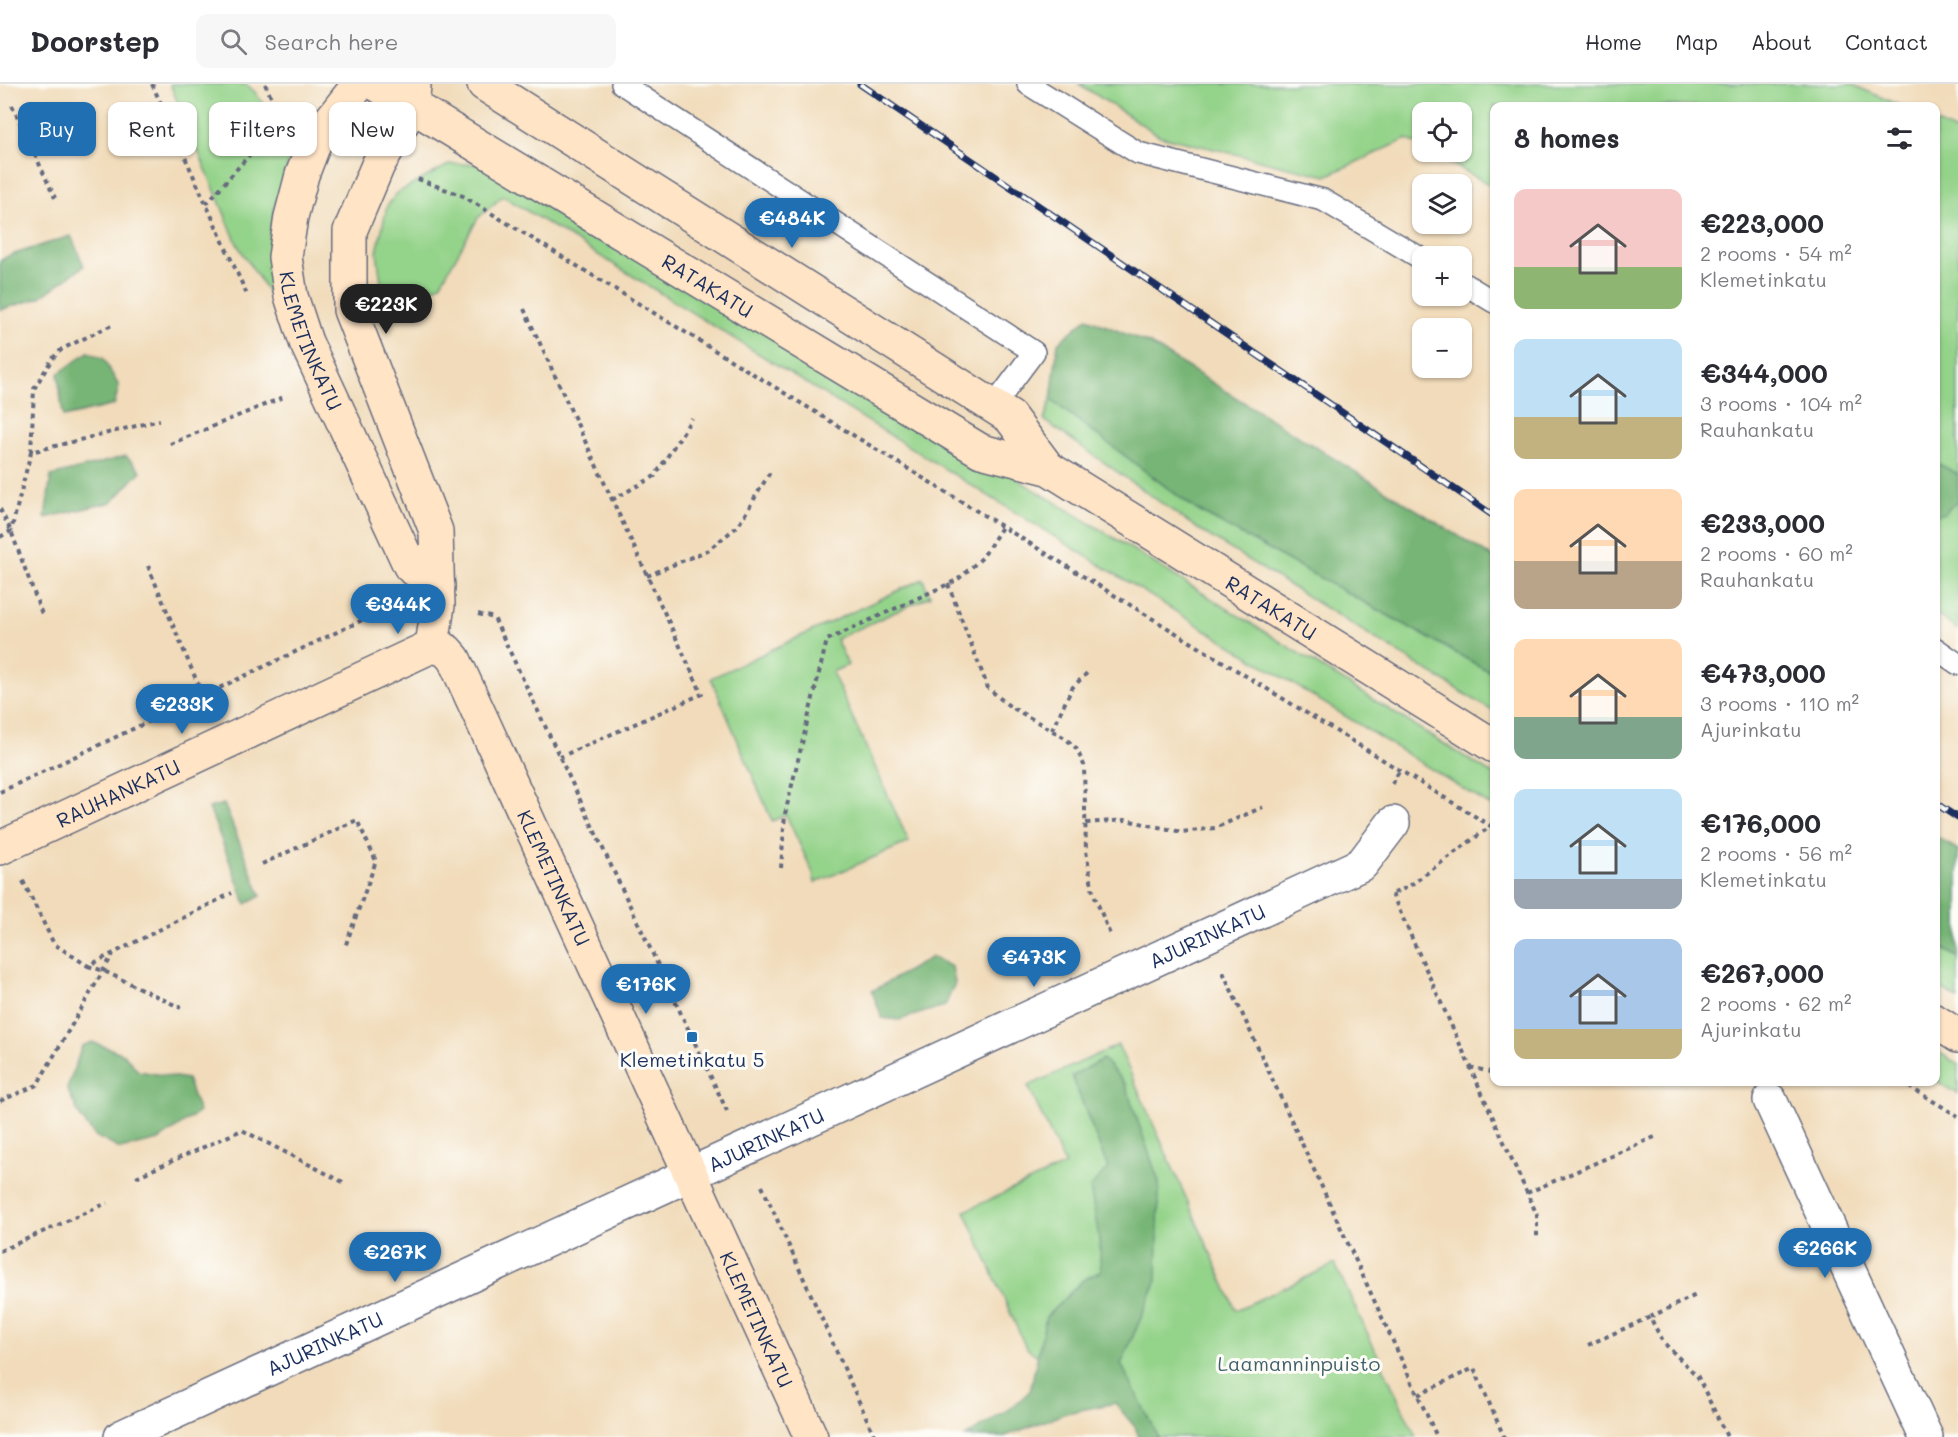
<!DOCTYPE html>
<meta charset="utf-8">
<style>
:root{--surface:#fff;--page:#f7f7f7;--text:#2b2b33;--muted:#7c7c81;--line:#e1e1e2;--accent:#1f6fb2}
body{margin:0;font-family:Mali,sans-serif;background:var(--page);color:var(--text);height:100vh;display:flex;flex-direction:column;font-size:22px;white-space:nowrap}
*{box-sizing:border-box;margin:0}
p{font-size:20px;color:var(--muted)}
.icon{flex:none;width:33px;height:33px;fill:none;stroke:currentColor;stroke-width:2;stroke-linecap:round;stroke-linejoin:round}
.map{position:relative;flex:1;overflow:hidden}
.drawer{position:absolute;left:1490px;top:18px;width:450px;height:984px;display:flex;flex-direction:column;background:var(--surface);border-radius:12px;box-shadow:0 2px 4px #0004}
.drawer>*{flex:none}
.guide{position:absolute;left:18px;top:18px;width:570px;height:54px;display:flex;gap:12px}
.tools{position:absolute;left:1412px;top:18px;display:grid;gap:12px}
.tools a{display:grid;place-items:center;width:60px;height:60px;border-radius:12px;background:var(--surface);box-shadow:0 2px 4px #0004;font-size:30px}
.price{position:absolute;translate:-50% -51px;padding:0 14px;border-radius:21px;background:var(--accent);color:#fff;font-size:20px;line-height:39px;filter:drop-shadow(0 2px 3px #0008)}
.price::after{content:'';position:absolute;left:50%;top:36px;width:18px;height:14px;margin-left:-9px;background:inherit;clip-path:polygon(0 0,100% 0,50% 100%)}
.price.current{background:#222;color:#fff}
ul{padding:0;list-style:none}
li{display:flex;align-items:center;gap:18px;height:150px;padding:0 24px}
li span{display:grid;place-items:center;flex:none;width:168px;height:120px;border-radius:12px;color:#555}
li>.icon{margin-inline-start:auto}
span .icon{width:72px;height:72px;fill:#fffc;stroke-width:1}
li b{font-size:26px}
h2{display:flex;justify-content:space-between;align-items:center;height:72px;padding:0 24px;font-size:26px}
.pill{padding:0 21px;border-radius:12px;background:var(--surface);box-shadow:0 2px 4px #0004;font-size:21px;line-height:54px}
.pill.current{background:var(--accent);color:#fff}
header{display:flex;align-items:center;gap:36px;box-sizing:border-box;height:84px;padding:0 30px;background:var(--surface);border-bottom:2px solid var(--line)}
header strong{font-size:28px}
nav{display:flex;gap:33px;margin-inline-start:auto;font-size:21px}
.search{width:420px;height:54px;background:var(--page);display:flex;align-items:center;gap:15px;box-sizing:border-box;padding:0 21px;border-radius:12px;color:var(--muted);font-size:22px}
.map>svg:first-child{display:block}
.green{fill:#94d38a;stroke:#588174;stroke-width:1.5}
.forest{fill:#77b576;stroke:#49726a;stroke-width:1.5}
.lines{fill:none;stroke-linecap:round;stroke-linejoin:round}
.lane-casing{stroke:#666b7e;stroke-width:24}
.street-casing{stroke:#666b7e;stroke-width:36}
.secondary-casing{stroke:#666b7e;stroke-width:36}
.path{stroke:#666b7e;stroke-width:4;stroke-dasharray:4.5 4.5;stroke-linecap:butt}
.lane{stroke:#fff;stroke-width:21}
.street{stroke:#fff;stroke-width:33}
.secondary{stroke:#ffe4c6;stroke-width:33}
.rail-casing{stroke:#1b2f5e;stroke-width:7}
.rail{stroke:#fdfcf7;stroke-width:4.5;stroke-dasharray:14;stroke-linecap:butt}
.poi-dot{fill:#1f6fb2;stroke:#fdfcf7;stroke-width:2}
.labels{text-anchor:middle;dominant-baseline:central;stroke-width:6;stroke-linejoin:round;paint-order:stroke}
.street-label{font-size:20px;fill:#1b2f5e;stroke:#fdfcf7}
.poi-label{font-size:20px;fill:#1b2f5e;stroke:#fdfcf7}
.park-label{font-size:20px;fill:#3f606b;stroke:#fdfcf7}
</style>
<header>
<strong>Doorstep</strong>
<div class="search"><svg class="icon" aria-label="search" viewBox="0 0 24 24"><circle cx="10" cy="10" r="6"/><path d="M15 15l6 6"/></svg>Search here</div>
<nav><a>Home</a><a>Map</a><a>About</a><a>Contact</a></nav>
</header>
<div class="map">
<svg width="1958" height="1353" viewBox="0 0 1958 1353">
<rect width="100%" height="100%" fill="#fdfcf7"/>
<filter id="ink" filterUnits="userSpaceOnUse"><feTurbulence type="fractalNoise" baseFrequency=".0167" numOctaves="2"/><feDisplacementMap in="SourceGraphic" scale="12" xChannelSelector="R" yChannelSelector="G"/><feConvolveMatrix kernelMatrix="1 2 1 2 8 2 1 2 1" color-interpolation-filters="sRGB"/></filter>
<filter id="wash" filterUnits="userSpaceOnUse"><feTurbulence type="fractalNoise" baseFrequency=".008" numOctaves="4" result="noise"/><feDisplacementMap in="SourceGraphic" scale="24" xChannelSelector="R" yChannelSelector="G"/><feGaussianBlur stdDeviation="1.35" result="paint"/><feColorMatrix in="noise" values="0 0 0 0 0 0 0 0 0 0 0 0 0 0 0 0 0 1.4 0 .05"/><feComposite in="paint" operator="in"/></filter>
<g filter="url(#wash)">
<rect width="100%" height="100%" fill="#f1dbba"/>
<g class="green">
<path d="M170 0H246L255 8 293 63 274 125 268 169 273 216 238 162Z"/>
<path d="M1079 0H1851L1901 22H1494V103L1430 68H1461V28H1422V63L1407 55 1326 92 1160 52Z"/>
<path d="M1935 38 1958 49V546L1935 529Z"/>
<path d="M450 80H480L519 93 1111 452 1494 691V724L503 112 478 134 440 201 399 222 384 221 377 168 387 122 397 109Z"/>
<path d="M1051 316 1197 426 1494 590V628L1198 445 1044 336Z"/>
<path d="M923 495 930 512 836 555 848 581 832 588 909 758 815 799 813 789 786 731 772 737 711 594Z"/>
<path d="M1935 859 1958 874V915L1935 901Z"/>
<path d="M1118 961 1236 1226 1335 1180 1416 1353H1155L1121 1280 1157 1196 1072 992 1108 1084 1099 1154 1101 1187 1083 1196 1046 1233 1038 1272 1026 1264 965 1127 1065 1081 1028 1002Z"/>
<path d="M1935 966 1958 980V1010L1935 996Z"/>
</g>
<g class="forest">
<path d="M71 152 84 182 39 214 0 226V177L8 172Z"/>
<path d="M1087 234 1150 260 1494 474V590L1197 426 1051 316 1058 259Z"/>
<path d="M88 268 103 274 119 302 114 321 63 333 58 290Z"/>
<path d="M126 372 141 387 112 418 45 434 51 392Z"/>
<path d="M1935 378 1958 390V416L1945 429 1935 431Z"/>
<path d="M224 720 261 812 246 820 209 724Z"/>
<path d="M1935 752 1958 766V874L1935 859Z"/>
<path d="M932 873 952 883 955 899 945 922 899 936 882 934 872 907Z"/>
<path d="M92 958 124 970 138 987 187 995 199 1028 159 1056 120 1065 95 1052 81 1034 67 1005 82 962Z"/>
<path d="M1103 975 1125 1000 1159 1098 1157 1196 1121 1280 1158 1353H1139L1135 1343 1115 1319 1066 1329 1003 1353H965L1011 1324 1030 1307 1046 1233 1083 1196 1101 1187 1099 1153 1090 1104 1108 1084 1072 992Z"/>
</g>
</g>
<g filter="url(#ink)">
<g class="lines">
<g class="lane-casing">
<g id="lane">
<path d="M622 0 1034 268 993 323"/>
<path d="M1028 0 1138 69 1323 116 1422 175"/>
<path d="M1461 198 1494 218"/>
<path d="M1935 564 1958 580"/>
</g>
</g>
<g class="street-casing">
<g id="street">
<path d="M1770 1016 1926 1353"/>
<path id="s1" d="M121 1353 1362 780 1393 739"/>
</g>
</g>
<g class="secondary-casing">
<g id="secondary">
<path id="s2" d="M359 0 316 55 302 91 291 133 285 173 291 212 306 258 410 482 438 502"/>
<path id="s3" d="M376 0 981 367 1048 384 1494 662"/>
<path d="M484 0 1010 333 1048 384"/>
<path d="M414 2 412 22 378 81 350 147V226L436 447 438 521 432 562"/>
<path id="s4" d="M432 562 446 566 454 575 811 1353"/>
<path id="s5" d="M0 764 432 562"/>
<path d="M1935 937 1958 952"/>
</g>
</g>
<g class="path">
<path d="M152 0 248 213"/>
<path d="M265 0 275 22 278 39"/>
<path d="M12 21 55 114"/>
<path d="M418 95 463 112 1494 744"/>
<path d="M206 120 275 42"/>
<path d="M524 225 702 610 560 673"/>
<path d="M170 360 286 312"/>
<path d="M31 368 34 305 52 275 62 265 112 241"/>
<path d="M612 416 655 392 692 334"/>
<path d="M0 425 11 447 43 533"/>
<path d="M0 453 11 447 31 368 160 336"/>
<path d="M148 482 203 612"/>
<path d="M647 492 708 466 738 442 772 385"/>
<path d="M948 500 988 604 1008 621 1065 654 1076 664 1084 681 1086 767 1093 808 1111 853"/>
<path d="M478 530 494 534 727 1027"/>
<path d="M1052 646 1072 604 1088 588"/>
<path d="M1392 700 1400 686"/>
<path d="M0 708 373 531 381 509"/>
<path d="M1086 739 1126 736 1182 748 1215 744 1263 723"/>
<path d="M262 780 357 736 376 777 345 863"/>
<path d="M781 784 785 730 827 556 957 496 982 474 1002 443"/>
<path d="M23 797 54 860 88 882 232 809"/>
<path d="M1394 809 1408 803 1491 742"/>
<path d="M1392 810 1537 1131V1153"/>
<path d="M88 882 104 887 181 924"/>
<path d="M1223 888 1437 1353"/>
<path d="M1470 983 1494 989"/>
<path d="M1901 998 1958 1032"/>
<path d="M0 1017 37 1001 113 870"/>
<path d="M136 1093 242 1046 343 1098"/>
<path d="M762 1102 875 1353"/>
<path d="M1527 1109 1657 1052"/>
<path d="M0 1167 107 1119"/>
<path d="M1650 1233 1696 1211"/>
<path d="M1588 1261 1650 1233 1663 1258 1698 1293 1727 1353"/>
<path d="M1418 1311 1474 1284 1504 1353"/>
</g>
<use href="#lane" class="lane"/>
<use href="#street" class="street"/>
<use href="#secondary" class="secondary"/>
<g class="rail-casing">
<g id="rail">
<path d="M860 0 1494 432"/>
<path d="M1935 719 1958 734"/>
</g>
</g>
<use href="#rail" class="rail"/>
</g>
</g>
<rect class="poi-dot" x="686" y="947" width="12" height="12" rx="3"/>
<g class="labels">
<g class="street-label">
<text stroke="none"><textPath href="#s3" startOffset="388">RATAKATU</textPath></text>
<text stroke="none"><textPath href="#s2" startOffset="280">KLEMETINKATU</textPath></text>
<text stroke="none"><textPath href="#s3" startOffset="1040">RATAKATU</textPath></text>
<text stroke="none"><textPath href="#s5" startOffset="130">RAUHANKATU</textPath></text>
<text stroke="none"><textPath href="#s4" startOffset="267">KLEMETINKATU</textPath></text>
<text stroke="none"><textPath href="#s1" startOffset="1196">AJURINKATU</textPath></text>
<text stroke="none"><textPath href="#s1" startOffset="710">AJURINKATU</textPath></text>
<text stroke="none"><textPath href="#s4" startOffset="753">KLEMETINKATU</textPath></text>
<text stroke="none"><textPath href="#s1" startOffset="224">AJURINKATU</textPath></text>
</g>
<g class="poi-label">
<text x="692" y="975">Klemetinkatu 5</text>
</g>
<g class="park-label">
<text x="1299" y="1279">Laamanninpuisto</text>
</g>
</g>
</svg>
<div class="tools">
<a><svg class="icon" aria-label="locate" viewBox="0 0 24 24"><circle cx="12" cy="12" r="6"/><path d="M12 2v4M12 18v4M2 12h4M18 12h4"/></svg></a>
<a><svg class="icon" aria-label="layers" viewBox="0 0 24 24"><path d="M12 4l9 5-9 5-9-5zM3 14l9 5 9-5"/></svg></a>
<a>+</a>
<a>−</a>
</div>
<b class="price" style="left:792px;top:165px">€484K</b>
<b class="price current" style="left:386px;top:251px">€223K</b>
<b class="price" style="left:398px;top:551px">€344K</b>
<b class="price" style="left:182px;top:651px">€233K</b>
<b class="price" style="left:1034px;top:904px">€473K</b>
<b class="price" style="left:646px;top:931px">€176K</b>
<b class="price" style="left:1825px;top:1195px">€266K</b>
<b class="price" style="left:395px;top:1199px">€267K</b>
<div class="guide">
<a class="pill current">Buy</a>
<a class="pill">Rent</a>
<a class="pill">Filters</a>
<a class="pill">New</a>
</div>
<section class="drawer">
<h2>8 homes<svg class="icon" aria-label="filters" viewBox="0 0 24 24"><path d="M4 7h16M4 17h16"/><circle cx="9" cy="7" r="2"/><circle cx="15" cy="17" r="2"/></svg></h2>
<ul>
<li><span style="background:linear-gradient(#f6c9c9 65%,#8fb573 0)"><svg class="icon" aria-label="home" viewBox="0 0 24 24"><path d="M3 11l9-7 9 7M6 9v11h12V9"/></svg></span><div><b>€223,000</b><p>2 rooms · 54 m²</p><p>Klemetinkatu</p></div></li>
<li><span style="background:linear-gradient(#bfe0f5 65%,#c2b280 0)"><svg class="icon" aria-label="home" viewBox="0 0 24 24"><path d="M3 11l9-7 9 7M6 9v11h12V9"/></svg></span><div><b>€344,000</b><p>3 rooms · 104 m²</p><p>Rauhankatu</p></div></li>
<li><span style="background:linear-gradient(#ffd9b3 60%,#b9a48a 0)"><svg class="icon" aria-label="home" viewBox="0 0 24 24"><path d="M3 11l9-7 9 7M6 9v11h12V9"/></svg></span><div><b>€233,000</b><p>2 rooms · 60 m²</p><p>Rauhankatu</p></div></li>
<li><span style="background:linear-gradient(#ffd9b3 65%,#7fa58c 0)"><svg class="icon" aria-label="home" viewBox="0 0 24 24"><path d="M3 11l9-7 9 7M6 9v11h12V9"/></svg></span><div><b>€473,000</b><p>3 rooms · 110 m²</p><p>Ajurinkatu</p></div></li>
<li><span style="background:linear-gradient(#bfe0f5 75%,#9aa5b1 0)"><svg class="icon" aria-label="home" viewBox="0 0 24 24"><path d="M3 11l9-7 9 7M6 9v11h12V9"/></svg></span><div><b>€176,000</b><p>2 rooms · 56 m²</p><p>Klemetinkatu</p></div></li>
<li><span style="background:linear-gradient(#a9c7e8 75%,#c2b280 0)"><svg class="icon" aria-label="home" viewBox="0 0 24 24"><path d="M3 11l9-7 9 7M6 9v11h12V9"/></svg></span><div><b>€267,000</b><p>2 rooms · 62 m²</p><p>Ajurinkatu</p></div></li>
</ul>
</section>
</div>
